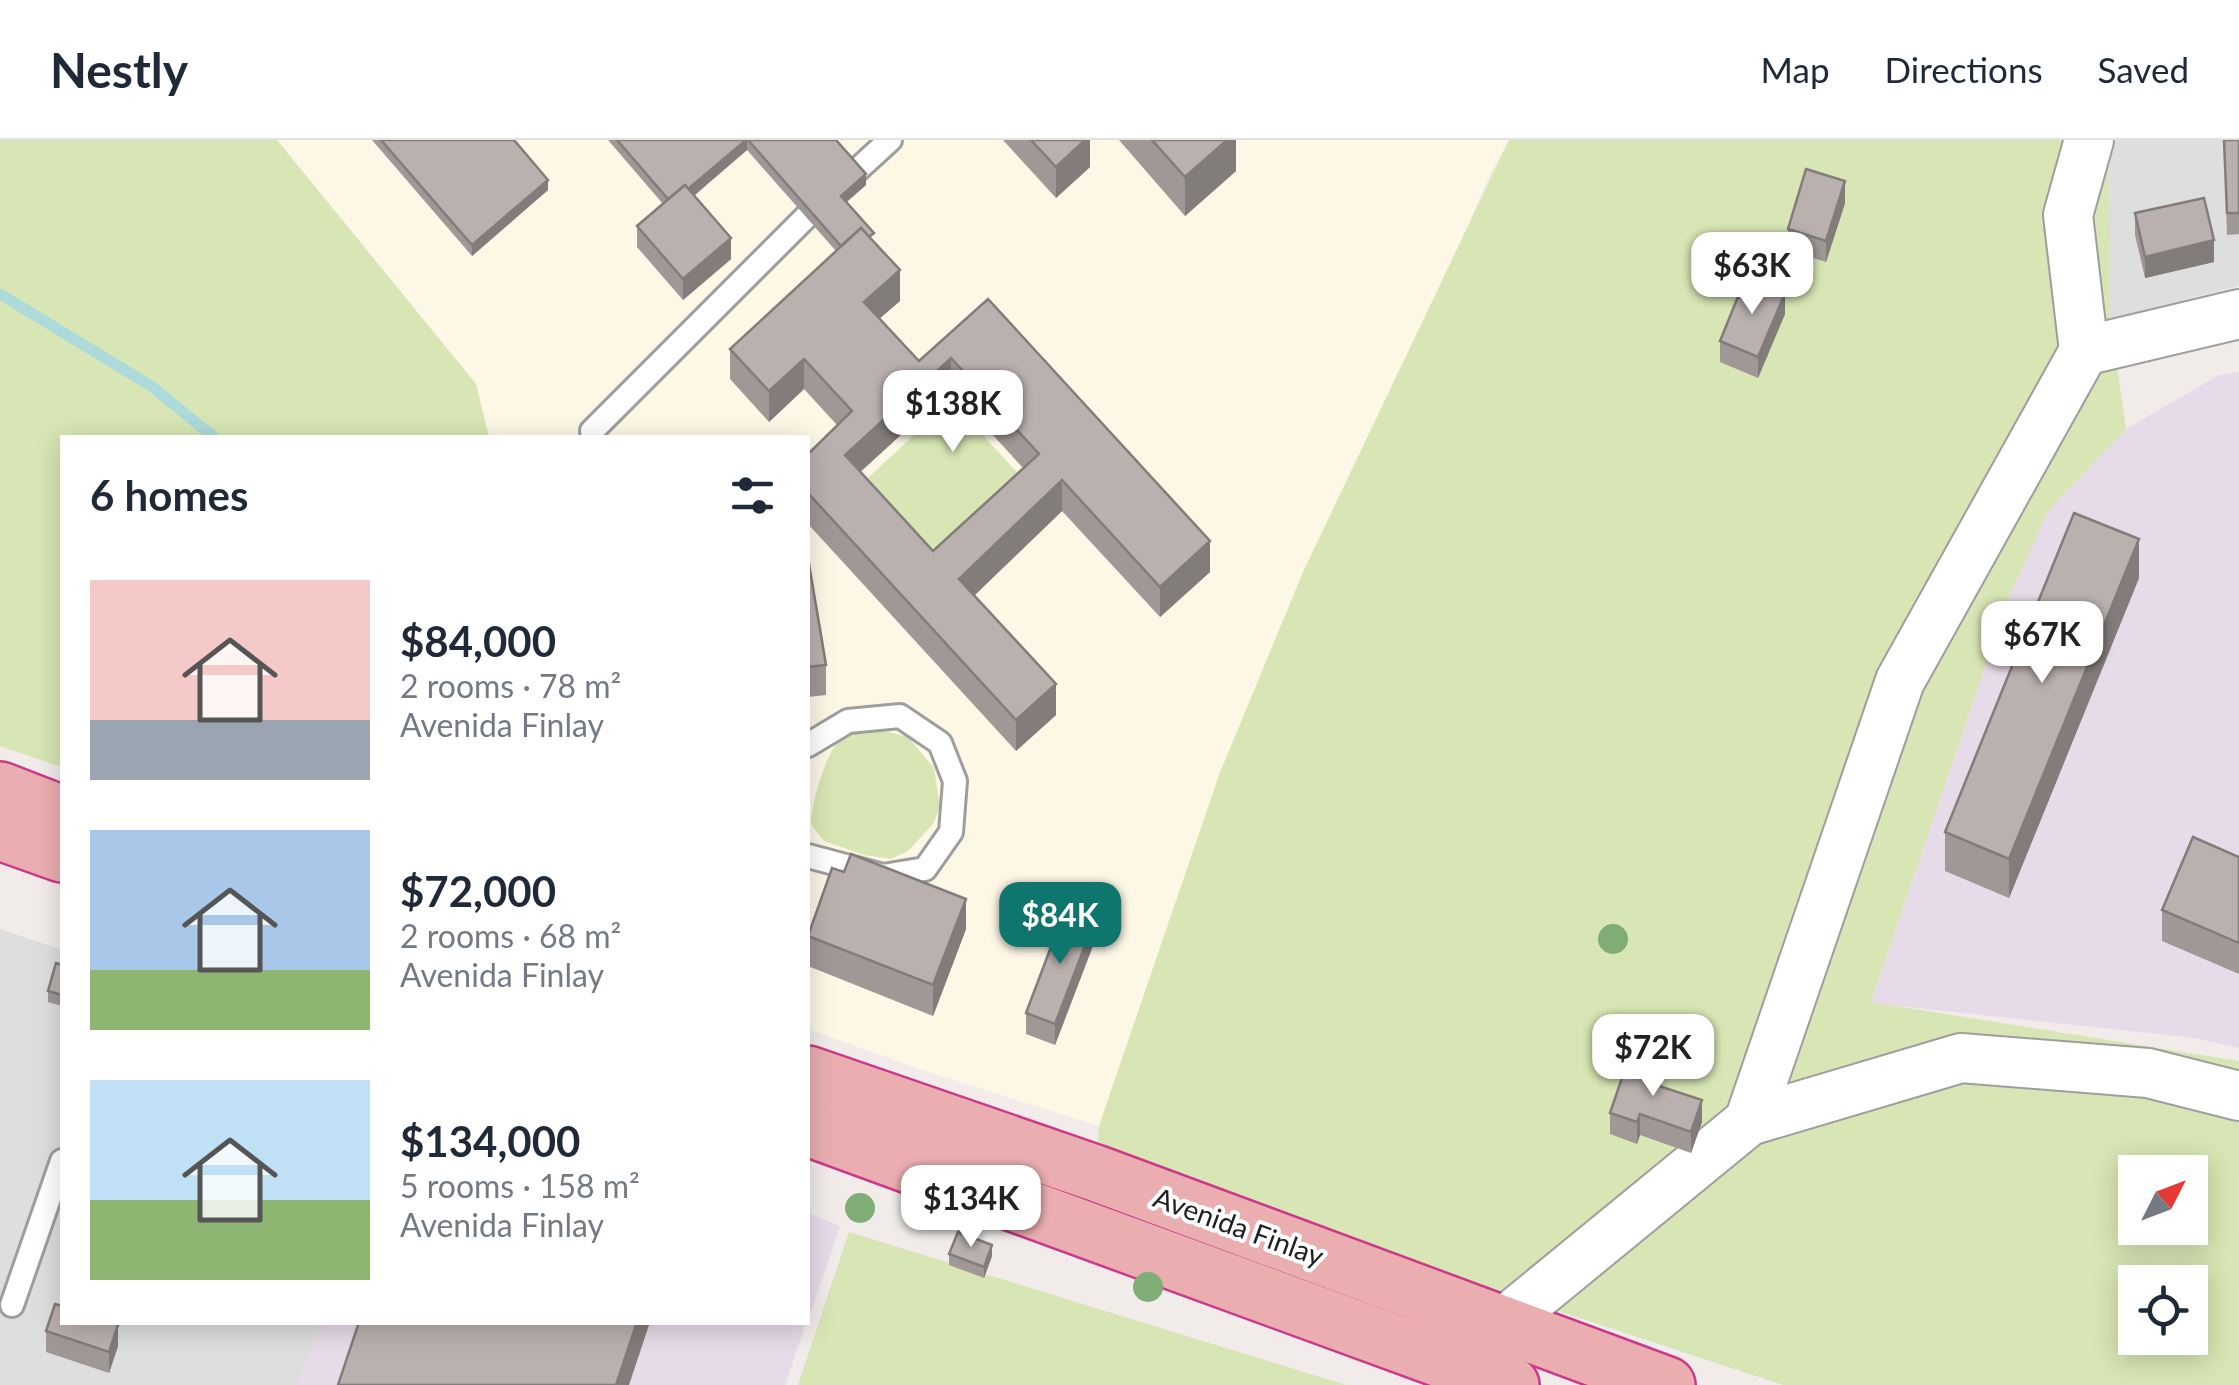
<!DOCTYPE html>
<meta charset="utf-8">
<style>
:root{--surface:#fff;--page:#f2f2f3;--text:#1f2937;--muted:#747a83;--line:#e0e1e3;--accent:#0f766e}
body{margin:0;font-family:Lato,sans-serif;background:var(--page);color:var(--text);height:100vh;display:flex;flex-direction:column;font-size:38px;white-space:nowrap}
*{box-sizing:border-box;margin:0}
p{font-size:32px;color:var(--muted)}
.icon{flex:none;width:55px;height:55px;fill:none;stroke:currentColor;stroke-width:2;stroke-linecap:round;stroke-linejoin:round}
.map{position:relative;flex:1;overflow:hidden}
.side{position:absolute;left:60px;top:295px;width:750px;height:890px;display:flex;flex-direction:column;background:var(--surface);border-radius:0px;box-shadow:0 5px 25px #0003}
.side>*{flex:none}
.needle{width:65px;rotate:48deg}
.tools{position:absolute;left:2118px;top:1015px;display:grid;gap:20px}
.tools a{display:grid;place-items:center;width:90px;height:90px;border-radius:0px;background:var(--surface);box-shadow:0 5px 25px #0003;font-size:50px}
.price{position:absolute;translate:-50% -85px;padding:0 22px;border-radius:20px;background:#fff;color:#222;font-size:32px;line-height:65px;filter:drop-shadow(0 2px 5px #0008)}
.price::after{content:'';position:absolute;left:50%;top:60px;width:30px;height:22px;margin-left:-15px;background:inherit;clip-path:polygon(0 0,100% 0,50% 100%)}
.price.selected{background:var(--accent);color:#fff}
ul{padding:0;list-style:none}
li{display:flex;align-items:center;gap:30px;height:250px;padding:0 30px}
li span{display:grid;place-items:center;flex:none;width:280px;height:200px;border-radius:0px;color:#555}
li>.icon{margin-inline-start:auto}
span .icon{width:120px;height:120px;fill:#fffc;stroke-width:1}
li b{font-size:42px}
h2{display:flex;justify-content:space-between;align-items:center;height:120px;padding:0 30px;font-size:42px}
header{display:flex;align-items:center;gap:60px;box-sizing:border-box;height:140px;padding:0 50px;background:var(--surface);border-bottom:2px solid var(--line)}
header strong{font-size:48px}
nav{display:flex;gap:55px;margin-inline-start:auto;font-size:35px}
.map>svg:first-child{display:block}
.residential{fill:#dfdede}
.industrial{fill:#e8dbe9}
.education{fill:#fdf7e6}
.grass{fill:#d7e6b4;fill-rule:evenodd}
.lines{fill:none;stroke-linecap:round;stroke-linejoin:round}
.stream{stroke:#addada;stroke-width:11}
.service-casing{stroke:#9e9e9e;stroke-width:28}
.minor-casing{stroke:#9e9e9e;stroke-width:52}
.trunk-casing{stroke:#cc388c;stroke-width:60}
.service{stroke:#fff;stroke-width:22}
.minor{stroke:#fff;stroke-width:48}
.trunk{stroke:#eaaeb0;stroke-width:55}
.tree{fill:#80ac75}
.wall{fill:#a09896;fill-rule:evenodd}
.shaded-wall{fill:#827c7a}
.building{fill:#bab1ae;stroke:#827c7a;stroke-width:2.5;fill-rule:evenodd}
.labels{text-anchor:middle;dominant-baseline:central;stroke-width:8;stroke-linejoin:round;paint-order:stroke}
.street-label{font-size:28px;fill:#212121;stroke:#fff}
</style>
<header>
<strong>Nestly</strong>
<nav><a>Map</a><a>Directions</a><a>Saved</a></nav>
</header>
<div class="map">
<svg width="2239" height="1245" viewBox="0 0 2239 1245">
<rect width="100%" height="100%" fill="#f1ece9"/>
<g class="residential">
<path d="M2108 0H2239V146L2110 179Z"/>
<path d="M0 789 62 810V1182L323 1183 297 1245H0Z"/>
</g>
<g class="industrial">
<path d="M2239 232V908L2195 898 1871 863 2009 457 2048 371 2126 289 2219 235Z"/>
<path d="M808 1073 840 1086 808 1180Z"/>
<path d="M323 1183H806L785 1245H297Z"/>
</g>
<path class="education" d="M277 0H1509L1489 37 1188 732 1099 986 922 930 808 889V298L489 297 476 244Z"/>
<g class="grass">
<path d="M0 0H277L476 244 489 297 62 298V627L0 606Z"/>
<path d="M1509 0H2108L2110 179 2126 289 2048 371 2009 457 1871 862 2239 921V1245H1783L1528 1161 1502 1183 1095 1033 1099 986 1219 635 1303 432ZM2135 1032H2190V1088H2135ZM2135 1142H2190V1198H2135Z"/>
<path d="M951 261 1027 343 934 429 858 347Z"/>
<path d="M881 590 908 597 934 628 940 667 933 684 908 711 891 719 864 715 824 701 811 684C812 662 825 613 841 599 853 590 867 591 881 590Z"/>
<path d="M849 1092 1346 1245H798Z"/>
</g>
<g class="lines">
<path class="stream" d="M0 154 151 246 215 298"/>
<g class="service-casing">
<g id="service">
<path d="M855 32 890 0"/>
<path d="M592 291 806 77"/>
<path d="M808 605 848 581 900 576 940 603 955 641 951 692 925 729 883 736 808 716"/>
<path d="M12 1165 62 1021"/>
</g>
</g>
<g class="minor-casing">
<g id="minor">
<path d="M2084 211 2068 75 2089 0"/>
<path d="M1749 981 1961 918 2148 933 2239 956"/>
<path d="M1477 1204 1749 981 1900 541 2084 211 2239 174"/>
</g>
</g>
<g class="trunk-casing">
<g id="trunk">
<path d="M0 650 62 674"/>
<path d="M0 692 62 714"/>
<path d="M808 934 1095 1033 1667 1245"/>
<path d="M808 988 1511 1245"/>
</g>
</g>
<use href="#service" class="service"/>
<use href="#minor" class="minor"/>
<use href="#trunk" class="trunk"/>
</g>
<g class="tree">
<circle cx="1613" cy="799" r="15"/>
<circle cx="860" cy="1068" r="15"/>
<circle cx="1148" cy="1147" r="15"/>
</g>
<g class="wall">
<path d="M372 0H514L548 50 472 116Z"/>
<path d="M608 0H836L866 45 846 62 874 102 900 161 880 178 919 221 988 159 1210 432 1160 477 1062 371 974 456 1056 575 1016 611 808 384V314L837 285 804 249 769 282 730 239V209L836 111 747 10 694 56 731 119 683 160 637 107V86L663 64ZM951 249 1023 328 933 411 860 332Z"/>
<path d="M1003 0H1090V27L1056 58Z"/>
<path d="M1119 0H1236V31L1185 76Z"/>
<path d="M2224 0H2239V94L2227 95Z"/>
<path d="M1845 63 1826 122 1788 110V89Z"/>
<path d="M2135 73 2214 122 2145 138 2135 95Z"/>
<path d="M1785 174 1758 238 1720 222V201Z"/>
<path d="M808 418 826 525V555L808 557Z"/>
<path d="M2139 438 2009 758 1945 731V692Z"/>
<path d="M2239 717V834L2162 801V770Z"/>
<path d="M844 732 966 789 933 876 808 826V792Z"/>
<path d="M1094 803 1055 905 1026 894V873Z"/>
<path d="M62 825V866L48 862V851Z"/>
<path d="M1664 947 1702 982 1691 1013 1640 995 1637 1004 1610 994V973Z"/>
<path d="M949 1114 992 1116 984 1138 949 1125Z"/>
<path d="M46 1191 118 1206 109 1233 46 1212Z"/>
</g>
<g class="shaded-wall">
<path d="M746 0H747V10L672 74V63Z"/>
<path d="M1085 0H1090V27L1056 58V27Z"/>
<path d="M1227 0H1236V31L1185 76V37Z"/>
<path d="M866 34V45L841 67V56Z"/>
<path d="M548 40V50L472 116V105Z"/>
<path d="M1845 41V63L1826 122V101Z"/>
<path d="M731 98V119L683 160V139Z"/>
<path d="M2214 100V122L2145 138V117Z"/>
<path d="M900 130V161L864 192V162Z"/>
<path d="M1785 153V174L1758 238V217Z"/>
<path d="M951 218V249L845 346V315Z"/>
<path d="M804 219V249L769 282V251Z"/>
<path d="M1062 340V371L959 470V439Z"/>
<path d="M2139 399V438L2009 758V719Z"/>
<path d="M1210 401V432L1160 477V447Z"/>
<path d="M1056 544V575L1016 611V580Z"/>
<path d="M966 759V789L933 876V845Z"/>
<path d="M1094 782V803L1055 905V884Z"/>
<path d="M1702 960V982L1691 1013V992Z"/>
<path d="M1640 974V995L1637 1004V982Z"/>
<path d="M992 1105V1116L984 1138V1127Z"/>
<path d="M637 1182H650L629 1245H616Z"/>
<path d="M118 1185V1206L109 1233V1212Z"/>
</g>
<g class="building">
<path d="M381 0H514L548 40 472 105Z"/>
<path d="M617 0H746L688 49 685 45 668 59Z"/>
<path d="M748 0H836L866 34 841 56 874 93 869 97 861 88 841 106Z"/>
<path d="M1031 0H1085L1056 27Z"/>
<path d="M1152 0H1227L1185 37Z"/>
<path d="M2224 0H2239V73H2227Z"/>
<path d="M1806 29 1845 41 1826 101 1788 89Z"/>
<path d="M685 45 731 98 683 139 637 86Z"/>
<path d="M2204 58 2214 100 2145 117 2135 73Z"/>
<path d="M861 88 900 130 864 162 919 221 988 159 1210 401 1160 447 1062 340 959 439 1056 544 1016 580 808 353V314L852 271 804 219 769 251 730 209ZM951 218 1039 314 933 411 845 315Z"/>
<path d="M1746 137 1785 153 1758 217 1720 201Z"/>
<path d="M2074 373 2139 399 2009 719 1945 692Z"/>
<path d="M808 418 826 525 808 527Z"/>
<path d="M2193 697 2239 717V803L2162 770Z"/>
<path d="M851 714 966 759 933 845 808 796 832 728 844 732Z"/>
<path d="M1065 770 1094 782 1055 884 1026 873Z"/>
<path d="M56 823 62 825V855L48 851Z"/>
<path d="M1628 920 1664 933 1659 946 1702 960 1691 992 1640 974 1637 982 1610 973Z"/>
<path d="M958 1092 992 1105 984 1127 949 1114Z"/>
<path d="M55 1164 62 1166V1182H111L118 1185 109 1212 46 1191Z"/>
<path d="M359 1182H637L616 1245H338Z"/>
</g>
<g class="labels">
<g class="street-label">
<text transform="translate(1239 1086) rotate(20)">Avenida Finlay</text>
</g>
</g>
</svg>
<div class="tools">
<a><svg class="needle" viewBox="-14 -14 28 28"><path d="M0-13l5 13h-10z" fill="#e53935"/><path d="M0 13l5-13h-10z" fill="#747a83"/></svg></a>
<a><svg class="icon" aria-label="locate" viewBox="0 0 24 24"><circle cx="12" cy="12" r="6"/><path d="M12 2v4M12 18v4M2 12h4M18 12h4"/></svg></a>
</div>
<b class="price" style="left:1752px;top:177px">$63K</b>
<b class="price" style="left:953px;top:315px">$138K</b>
<b class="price" style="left:2042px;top:546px">$67K</b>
<b class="price selected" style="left:1060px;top:827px">$84K</b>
<b class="price" style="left:1653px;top:959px">$72K</b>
<b class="price" style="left:971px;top:1110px">$134K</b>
<section class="side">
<h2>6 homes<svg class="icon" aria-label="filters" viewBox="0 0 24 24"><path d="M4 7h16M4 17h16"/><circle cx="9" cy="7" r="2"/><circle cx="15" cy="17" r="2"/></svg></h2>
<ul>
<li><span style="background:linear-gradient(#f6c9c9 70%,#9aa5b1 0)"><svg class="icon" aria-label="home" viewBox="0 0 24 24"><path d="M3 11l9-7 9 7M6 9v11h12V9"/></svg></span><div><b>$84,000</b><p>2 rooms · 78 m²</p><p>Avenida Finlay</p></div></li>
<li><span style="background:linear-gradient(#a9c7e8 70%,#8fb573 0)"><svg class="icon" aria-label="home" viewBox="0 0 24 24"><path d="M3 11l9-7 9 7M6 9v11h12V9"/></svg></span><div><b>$72,000</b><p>2 rooms · 68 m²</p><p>Avenida Finlay</p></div></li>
<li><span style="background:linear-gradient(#bfe0f5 60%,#8fb573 0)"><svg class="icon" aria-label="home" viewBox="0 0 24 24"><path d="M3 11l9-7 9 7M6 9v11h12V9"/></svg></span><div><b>$134,000</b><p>5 rooms · 158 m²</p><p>Avenida Finlay</p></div></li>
</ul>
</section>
</div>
